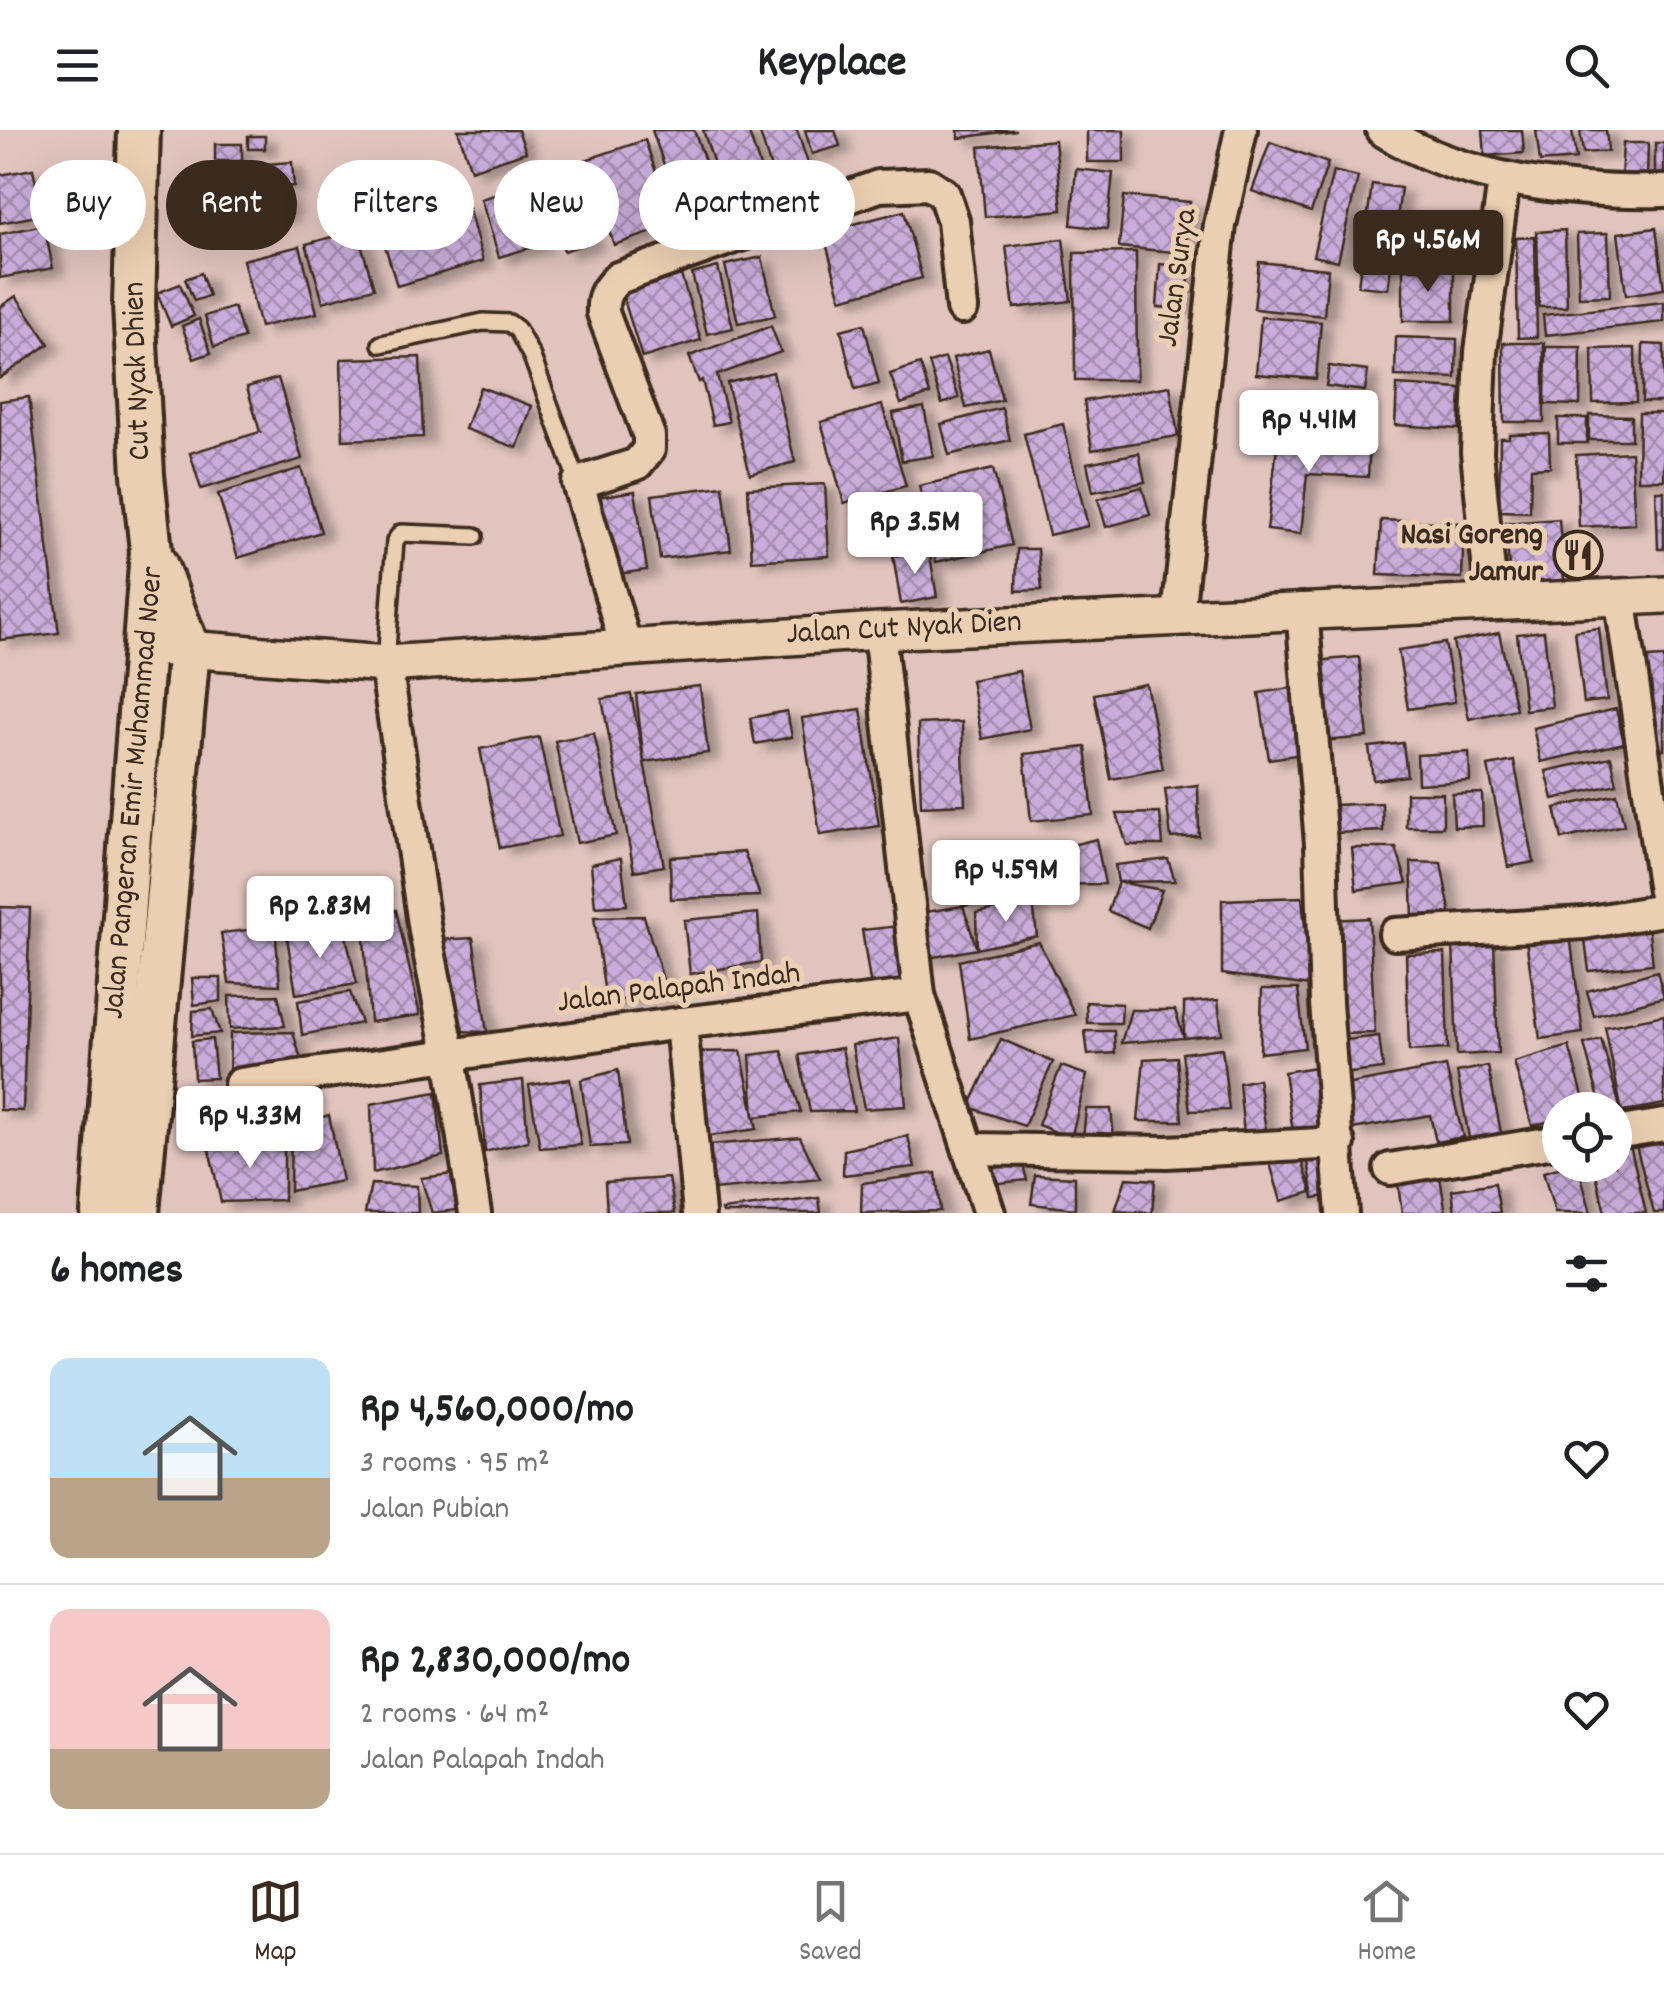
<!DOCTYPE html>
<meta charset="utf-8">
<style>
:root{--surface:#fff;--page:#f2f2f2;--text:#202124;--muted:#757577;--line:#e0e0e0;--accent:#3b2a1e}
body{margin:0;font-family:Dekko,sans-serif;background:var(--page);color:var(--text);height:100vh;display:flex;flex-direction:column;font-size:38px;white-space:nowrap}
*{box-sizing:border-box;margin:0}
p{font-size:32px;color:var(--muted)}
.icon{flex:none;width:55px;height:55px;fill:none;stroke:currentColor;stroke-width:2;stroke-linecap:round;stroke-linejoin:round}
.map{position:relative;height:1083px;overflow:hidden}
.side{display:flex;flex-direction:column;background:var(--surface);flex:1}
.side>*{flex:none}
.banner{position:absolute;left:30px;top:30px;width:1000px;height:90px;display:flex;gap:20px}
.buttons{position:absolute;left:1542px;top:962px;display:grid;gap:20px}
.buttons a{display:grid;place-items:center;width:90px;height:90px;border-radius:50%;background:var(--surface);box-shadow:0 10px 40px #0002;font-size:50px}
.price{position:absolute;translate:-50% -85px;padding:0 22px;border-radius:10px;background:#fff;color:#222;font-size:32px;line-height:65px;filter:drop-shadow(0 2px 5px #0008)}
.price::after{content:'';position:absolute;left:50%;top:60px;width:30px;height:22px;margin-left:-15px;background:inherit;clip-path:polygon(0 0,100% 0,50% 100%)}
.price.on{background:var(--accent);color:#fff}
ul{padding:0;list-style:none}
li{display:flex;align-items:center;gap:30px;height:250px;padding:0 50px}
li+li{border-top:2px solid var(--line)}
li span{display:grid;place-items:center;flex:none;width:280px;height:200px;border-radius:20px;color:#555}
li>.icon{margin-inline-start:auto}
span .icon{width:120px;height:120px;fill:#fffc;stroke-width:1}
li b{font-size:42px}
h2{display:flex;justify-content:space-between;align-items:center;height:120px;padding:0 50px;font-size:42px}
.tag{padding:0 35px;border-radius:45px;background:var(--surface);box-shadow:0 10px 40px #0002;font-size:35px;line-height:90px}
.tag.on{background:var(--accent);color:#fff}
header{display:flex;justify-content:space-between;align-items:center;height:130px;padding:0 50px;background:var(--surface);font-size:45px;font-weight:800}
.tabs{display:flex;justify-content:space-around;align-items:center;height:140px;border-top:2px solid var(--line);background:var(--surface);font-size:28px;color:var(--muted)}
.tabs a{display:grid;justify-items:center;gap:5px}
.tabs .on{color:var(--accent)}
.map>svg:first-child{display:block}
.building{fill:url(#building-cross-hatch);stroke:#3b2a1e;stroke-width:2.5;filter:url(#shadow)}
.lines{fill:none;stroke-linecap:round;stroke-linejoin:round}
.service-casing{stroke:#3b2a1e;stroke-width:22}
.minor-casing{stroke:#3b2a1e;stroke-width:38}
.tertiary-casing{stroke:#3b2a1e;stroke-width:42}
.secondary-casing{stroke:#3b2a1e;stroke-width:48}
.service{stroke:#ebcfb2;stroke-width:15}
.minor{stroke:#ebcfb2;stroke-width:30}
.tertiary{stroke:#ebcfb2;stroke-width:35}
.secondary{stroke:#ebcfb2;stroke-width:40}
.labels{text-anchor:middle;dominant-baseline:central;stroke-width:10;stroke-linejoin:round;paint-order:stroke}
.street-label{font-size:32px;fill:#3b2a1e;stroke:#ebcfb2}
.poi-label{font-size:32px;font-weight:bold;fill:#3b2a1e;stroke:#ebcfb2;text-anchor:end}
</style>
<header><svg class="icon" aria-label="menu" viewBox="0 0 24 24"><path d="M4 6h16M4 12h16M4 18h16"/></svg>Keyplace<svg class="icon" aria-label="search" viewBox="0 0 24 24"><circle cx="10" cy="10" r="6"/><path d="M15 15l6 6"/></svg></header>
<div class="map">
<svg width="1664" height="1083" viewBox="0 0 1664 1083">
<defs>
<pattern id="building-cross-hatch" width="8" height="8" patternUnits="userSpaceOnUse" patternTransform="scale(2.5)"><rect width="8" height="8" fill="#c9acda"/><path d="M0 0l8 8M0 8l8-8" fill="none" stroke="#a48cb0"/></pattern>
<filter id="shadow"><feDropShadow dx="11" dy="6" stdDeviation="5" flood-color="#0004"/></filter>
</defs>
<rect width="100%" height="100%" fill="#e1c4be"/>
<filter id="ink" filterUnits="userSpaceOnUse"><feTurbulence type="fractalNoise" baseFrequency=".01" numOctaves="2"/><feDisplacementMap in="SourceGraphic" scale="20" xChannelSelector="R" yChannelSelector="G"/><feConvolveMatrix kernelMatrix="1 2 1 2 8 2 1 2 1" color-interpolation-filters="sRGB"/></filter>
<g filter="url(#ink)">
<g class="building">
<path d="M458 0H518L526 22 471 40Z"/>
<path d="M652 0H694L719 71 681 84Z"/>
<path d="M703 0H748L763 46 722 59Z"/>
<path d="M759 0H797L808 34 773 45Z"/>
<path d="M805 0H835L840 16 812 24Z"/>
<path d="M958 0H1016L959 8Z"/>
<rect x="1087" y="0" width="37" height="32"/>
<path d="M1483 0H1522L1524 23 1485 26Z"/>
<path d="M1536 0H1572L1576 29 1540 32Z"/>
<path d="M1580 0H1606L1608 21 1583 23Z"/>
<rect x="248" y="6" width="17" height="13"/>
<path d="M645 10 674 95 614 115 585 30Z"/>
<path d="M1055 10 1062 80 985 87 979 17Z"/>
<path d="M1270 12 1328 33 1311 82 1252 61Z"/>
<path d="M1623 13H1648L1647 49H1621Z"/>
<rect x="1655" y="13" width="9" height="38"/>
<rect x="215" y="14" width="27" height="17"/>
<path d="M561 30 577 83 547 92 530 39Z"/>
<path d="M292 32 294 56 212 62 210 38Z"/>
<path d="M33 39 42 85 0 93V45Z"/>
<path d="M1076 39 1113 43 1107 99 1071 95Z"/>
<path d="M1333 41 1358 47 1338 131 1313 126Z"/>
<path d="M1372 54 1401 58 1388 159 1358 156Z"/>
<path d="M523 56 540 115 499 127 481 69Z"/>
<path d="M249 64 252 91 209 95 206 68Z"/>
<rect x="271" y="65" width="17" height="20"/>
<path d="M1124 66 1190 72 1185 123 1119 117Z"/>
<path d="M468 77 483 131 397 156 381 102Z"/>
<path d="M904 81 922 148 841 169 823 102Z"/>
<path d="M584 89 592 112 564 121 557 98Z"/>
<path d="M44 95 53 138 0 148V104Z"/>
<path d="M1656 98 1664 159 1626 165 1618 103Z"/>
<path d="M357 100 374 158 323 172 306 114Z"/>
<path d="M1565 100 1567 177H1539L1537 102Z"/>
<path d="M1608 103 1610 166 1579 167 1577 104Z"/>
<path d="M1535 107 1537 207 1518 208 1516 108Z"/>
<path d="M1063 109 1071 171 1014 178 1006 116Z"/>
<path d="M300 116 317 183 260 197 243 130Z"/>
<path d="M1136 122 1137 250H1075L1074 123Z"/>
<path d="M762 127 775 186 738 193 725 135Z"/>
<path d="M1259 132 1328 139 1324 186 1254 179Z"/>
<path d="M1160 134 1190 137 1186 179 1157 177Z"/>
<path d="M718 137 733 198 707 204 692 144Z"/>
<rect x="1403" y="139" width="51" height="52"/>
<path d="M201 143 209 166 194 171 185 149Z"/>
<path d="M681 145 701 210 642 228 622 163Z"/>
<path d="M180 154 194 186 171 196 157 163Z"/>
<path d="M16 166 49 214 0 248V177Z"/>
<path d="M1664 172V192L1545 205 1543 185Z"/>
<path d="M234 177 244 208 214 217 205 186Z"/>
<path d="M1261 187 1321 192 1316 249 1256 244Z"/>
<path d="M199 189 211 223 194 229 182 196Z"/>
<path d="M864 194 879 254 855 260 841 200Z"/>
<path d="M771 196 781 222 717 245 729 292 713 295 702 250 699 252 689 226Z"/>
<path d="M1396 207 1457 209 1456 248 1395 246Z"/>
<path d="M1503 213H1544V292H1504Z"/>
<path d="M1643 214 1664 215V272H1642Z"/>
<path d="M1546 217H1581L1580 275 1545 274Z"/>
<path d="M1635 218 1636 272 1593 273 1592 219Z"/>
<path d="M989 219 1002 270 966 278 953 228Z"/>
<path d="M420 227 423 307 343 310 341 229Z"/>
<path d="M945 228 959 268 942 274 929 233Z"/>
<path d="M920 234 930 264 901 274 890 244Z"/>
<path d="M1329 236 1368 241 1365 261 1326 256Z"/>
<path d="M773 242 795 332 750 344 727 253Z"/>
<path d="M278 248 302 329 201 359 190 323 260 302 247 257Z"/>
<path d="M1397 255 1461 259 1459 299 1395 295Z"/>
<path d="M1170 256 1178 306 1092 320 1084 271Z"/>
<path d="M480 257 532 276 517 318 465 299Z"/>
<path d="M1256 261 1363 268 1360 307 1253 299Z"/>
<path d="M29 267 59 503 0 510V271Z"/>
<path d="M882 275 906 356 844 373 821 292Z"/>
<path d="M924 277 933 326 902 331 893 283Z"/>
<path d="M1002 278 1010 310 949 325 941 294Z"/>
<path d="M1639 283H1664V350H1638Z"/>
<path d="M1589 285 1631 286V310H1589Z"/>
<rect x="1558" y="288" width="29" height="25"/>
<path d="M1063 294 1088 396 1049 405 1024 304Z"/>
<path d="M1549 303 1550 337 1531 338 1530 382 1499 381 1500 308H1509V304Z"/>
<path d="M1278 308 1370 314 1368 347 1307 344 1301 404 1267 400Z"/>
<path d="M1631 322 1635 394 1579 397 1576 325Z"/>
<path d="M1139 323 1145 352 1093 362 1087 333Z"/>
<path d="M301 338 321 402 238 428 218 364Z"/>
<path d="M993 339 1012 415 936 432 919 356Z"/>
<path d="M825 354 829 426 752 431 748 358Z"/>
<path d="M723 356 731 420 660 429 652 365Z"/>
<path d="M1142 357 1150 385 1106 397 1098 369Z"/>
<path d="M635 361 647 440 609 445 597 367Z"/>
<path d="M1656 361H1664V419H1658Z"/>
<path d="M1559 389 1564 451 1510 454 1506 393Z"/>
<path d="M1381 390 1464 393 1462 448 1378 445Z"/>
<path d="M1017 419H1038L1042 460 1016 461Z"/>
<path d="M929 420 937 467 901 474 893 426Z"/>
<path d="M1599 498 1607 570 1584 573 1575 501Z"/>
<path d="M1544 501 1552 577 1525 580 1517 504Z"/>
<path d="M1499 503 1516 579 1469 589 1453 512Z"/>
<path d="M1445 513 1455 572 1408 579 1398 520Z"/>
<path d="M1359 527 1368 607 1323 611 1315 531Z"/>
<path d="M1664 527V620H1650L1647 528Z"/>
<path d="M1019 541 1030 599 982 609 971 550Z"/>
<path d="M1146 554 1163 639 1111 649 1094 564Z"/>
<path d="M700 556 708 623 644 632 636 564Z"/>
<path d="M1298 557 1308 623 1269 629 1259 563Z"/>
<path d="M631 564 664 736 634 741 602 569Z"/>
<path d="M861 579 879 696 820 705 802 588Z"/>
<path d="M1616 579 1624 613 1541 632 1533 598Z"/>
<path d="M787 581 792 607 755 614 750 588Z"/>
<path d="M962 592 965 674 921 676 918 594Z"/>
<path d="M594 603 616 705 577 713 555 611Z"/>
<path d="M539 607 560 706 500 718 480 619Z"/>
<path d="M1403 613 1407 646 1373 650 1369 617Z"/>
<path d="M1086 617 1093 685 1031 691 1024 624Z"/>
<path d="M1469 622 1470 651 1418 654 1417 625Z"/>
<path d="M1611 627 1617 654 1553 669 1546 641Z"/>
<path d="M1514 631 1534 732 1508 737 1488 636Z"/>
<path d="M1198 655 1199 706 1171 708 1165 659Z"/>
<rect x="1406" y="663" width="37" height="34"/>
<path d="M1482 663 1483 696 1454 697 1452 664Z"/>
<path d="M1617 664 1624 695 1562 709 1555 678Z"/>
<path d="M1382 673 1383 701 1334 703 1333 675Z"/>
<path d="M1160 683 1163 715H1127L1117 684Z"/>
<path d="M1096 709 1105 754 1037 755 1036 724Z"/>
<path d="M1352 718H1396L1407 753 1356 760Z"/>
<path d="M744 722 760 766 671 769 670 727Z"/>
<path d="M621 728 627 775 595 777 591 734Z"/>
<path d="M1168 729 1175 751 1118 752 1115 735Z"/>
<path d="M1411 732 1441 733 1451 786 1413 788Z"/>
<path d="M1026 739 1030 766 963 776 959 751Z"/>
<path d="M1118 752 1162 760 1148 798 1108 781Z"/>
<path d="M1302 767 1311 856 1222 844V770Z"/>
<path d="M1033 772 1037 806 977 819 976 783Z"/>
<path d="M963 776 977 819 923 829 919 783Z"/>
<path d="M0 777 30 778 23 981 0 980Z"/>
<path d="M396 780 420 885 370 892 362 782Z"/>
<path d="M758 783 761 832 690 844 684 790Z"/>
<path d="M644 786 667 863 606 872 594 787Z"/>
<path d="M1369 788 1375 903 1336 904 1331 790Z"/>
<path d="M899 796 908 853 871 858 862 800Z"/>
<path d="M1648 796 1653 834 1589 841 1584 803Z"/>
<path d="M275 797 280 855 229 853 221 803Z"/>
<path d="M1569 798 1583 903 1540 909 1525 803Z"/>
<path d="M286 801 345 802 357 854 296 864Z"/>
<path d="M473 808 487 902 457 901 437 810Z"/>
<path d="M1494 810 1498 923 1457 925 1453 812Z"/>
<path d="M1039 812 1075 885 970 909 959 831Z"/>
<path d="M1445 823 1448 919 1409 921 1406 824Z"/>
<path d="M1657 841 1664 867 1594 886 1587 861Z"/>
<path d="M192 848H221V871L194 875Z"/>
<path d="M1262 859H1298L1305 918 1260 923Z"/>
<path d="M350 862 361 893 302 905 298 871Z"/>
<path d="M278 865 285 896 230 899 229 866Z"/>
<path d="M1218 870 1222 904 1184 908V873Z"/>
<path d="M1086 872 1122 874 1121 893H1087Z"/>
<path d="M212 879 220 903 192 906 193 881Z"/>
<path d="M1131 880H1175L1184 908 1121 913Z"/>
<path d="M1664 885V974L1622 982 1605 897Z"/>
<path d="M1085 901H1114L1115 923 1088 925Z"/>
<path d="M293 902 304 940 229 948 230 903Z"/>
<path d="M1379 906 1383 939 1342 944 1338 911Z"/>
<path d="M899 908 906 976 864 979 852 915Z"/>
<path d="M212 909 216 948 194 949 192 911Z"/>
<path d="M1001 909 1053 932 1024 996 969 977Z"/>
<path d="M1601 909 1620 977 1608 980H1602L1584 914Z"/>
<path d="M1569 916 1587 980H1560V988L1532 996 1514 932Z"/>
<path d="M842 918 854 981 810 982 799 925Z"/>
<path d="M1222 918 1229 980 1190 981 1182 923Z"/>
<path d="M741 921 757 999 703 1007 694 922Z"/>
<path d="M782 921 801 982 754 987 750 925Z"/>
<path d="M1177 927 1182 991H1138L1144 929Z"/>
<path d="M1061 936 1087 945 1071 1008 1038 995Z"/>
<path d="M1321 936 1331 996 1293 1002 1284 942Z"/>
<path d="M1446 936 1463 1007 1436 1012 1430 985 1353 999 1345 955Z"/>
<path d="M1488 936 1502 1008 1470 1013 1457 942Z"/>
<path d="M618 940 627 1015 590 1017 581 950Z"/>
<path d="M570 949 581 1015 540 1018 529 955Z"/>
<path d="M1258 949 1266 1000 1244 1005 1239 953Z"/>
<path d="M523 950 528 1011 485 1022 480 955Z"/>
<path d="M436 962 443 1026 373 1043 371 974Z"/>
<path d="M1086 979H1111L1114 1007 1083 1008Z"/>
<path d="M329 985 342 1051 290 1061 291 996Z"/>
<path d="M284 1006V1070L221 1072 209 1019Z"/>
<path d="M908 1006 915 1037 843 1045 844 1020Z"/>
<path d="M800 1007 820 1049 714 1060 710 1015Z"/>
<path d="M1664 1009V1083H1654L1636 1016Z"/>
<path d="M1630 1015 1646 1083H1605L1594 1035H1615V1019Z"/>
<path d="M1329 1016 1337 1064 1314 1068 1306 1019Z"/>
<path d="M1299 1021 1312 1062 1281 1071 1269 1030Z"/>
<path d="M1021 1028 1027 1050 991 1054 986 1030Z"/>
<path d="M1569 1035H1578L1591 1083H1555L1543 1042Z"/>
<path d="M1439 1041 1446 1083H1402L1397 1047Z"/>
<path d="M936 1043 940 1081 861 1083 862 1053Z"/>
<path d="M452 1044 457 1080 432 1083 421 1048Z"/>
<path d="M1035 1045 1075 1047V1079L1031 1074Z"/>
<path d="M669 1048 675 1083H607L605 1052Z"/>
<path d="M1126 1048 1155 1050 1152 1083 1115 1081Z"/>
<path d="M1495 1053 1500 1083H1455L1452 1060Z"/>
<path d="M371 1054 417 1056 418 1083H365Z"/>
<path d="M819 1068 821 1083H723L722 1080Z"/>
</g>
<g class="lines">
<g class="service-casing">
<g id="service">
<path d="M381 214 483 192 509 193 517 199 532 227 578 353"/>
<path d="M386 533 395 411 401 403 475 406"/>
</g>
</g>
<g class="minor-casing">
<g id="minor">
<path d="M1382 0C1462 51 1571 63 1664 61"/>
<path d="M1620 466 1664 761"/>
<path d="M1492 472 1477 322 1481 222 1504 50"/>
<path d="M1302 479 1321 714 1326 873 1342 1083"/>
<path d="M1178 485 1220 95 1241 0"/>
<path d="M879 501 919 865 989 1083"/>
<path d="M626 517 578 353 637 334 649 319V306L603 183C602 166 606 160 618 148L879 56 929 54 944 64 953 91 962 178"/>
<path d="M386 534 425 801 450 927 475 1083"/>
<path d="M1395 804 1584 793 1664 780"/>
<path d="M681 893 699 1083"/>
<path d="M240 954 681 893 919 865"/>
<path d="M1615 1003 1664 995"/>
<path d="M970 1019 1167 1022 1339 1013"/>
<path d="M1390 1039 1560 1011"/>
</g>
</g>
<g class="tertiary-casing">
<path id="tertiary" d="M145 516 386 534 879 501 1664 465"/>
</g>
<g class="secondary-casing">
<g id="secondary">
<path d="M102 1083 151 421 143 345 134 175 139 0"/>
<path d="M138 1083 189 519 156 434"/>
</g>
</g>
<use href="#service" class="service"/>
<use href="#minor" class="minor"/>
<use href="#tertiary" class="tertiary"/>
<use href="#secondary" class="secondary"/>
</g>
</g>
<defs>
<g id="restaurant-ring" transform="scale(2.5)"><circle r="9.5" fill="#ebcfb2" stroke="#3b2a1e" stroke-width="1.5"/><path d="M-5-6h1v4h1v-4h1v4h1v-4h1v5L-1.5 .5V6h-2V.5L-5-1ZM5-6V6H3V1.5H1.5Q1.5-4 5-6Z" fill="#3b2a1e"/></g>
</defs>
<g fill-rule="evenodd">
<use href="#restaurant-ring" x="1578" y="425"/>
</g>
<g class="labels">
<g class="street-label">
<text transform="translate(1179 148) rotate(-82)">Jalan Surya</text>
<text transform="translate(139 241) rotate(-92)">Cut Nyak Dhien</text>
<text transform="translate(904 500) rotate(-3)">Jalan Cut Nyak Dien</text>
<text transform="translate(135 663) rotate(-85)">Jalan Pangeran Emir Muhammad Noer</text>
<text transform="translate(679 860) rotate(-7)">Jalan Palapah Indah</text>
</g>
<g class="poi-label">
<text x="1543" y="407">Nasi Goreng<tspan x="1543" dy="37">Jamur</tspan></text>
</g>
</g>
</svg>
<div class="buttons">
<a><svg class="icon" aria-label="locate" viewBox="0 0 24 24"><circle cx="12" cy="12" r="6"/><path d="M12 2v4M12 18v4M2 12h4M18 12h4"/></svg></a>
</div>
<b class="price on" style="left:1428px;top:165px">Rp 4.56M</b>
<b class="price" style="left:1309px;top:345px">Rp 4.41M</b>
<b class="price" style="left:915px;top:447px">Rp 3.5M</b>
<b class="price" style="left:1006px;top:795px">Rp 4.59M</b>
<b class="price" style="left:320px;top:831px">Rp 2.83M</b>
<b class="price" style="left:250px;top:1041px">Rp 4.33M</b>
<div class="banner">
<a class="tag">Buy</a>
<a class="tag on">Rent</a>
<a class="tag">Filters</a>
<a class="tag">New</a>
<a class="tag">Apartment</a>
</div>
</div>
<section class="side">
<h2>6 homes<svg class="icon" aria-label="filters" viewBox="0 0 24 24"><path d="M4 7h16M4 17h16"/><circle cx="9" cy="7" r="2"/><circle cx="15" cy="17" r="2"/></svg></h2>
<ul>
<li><span style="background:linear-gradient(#bfe0f5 60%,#b9a48a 0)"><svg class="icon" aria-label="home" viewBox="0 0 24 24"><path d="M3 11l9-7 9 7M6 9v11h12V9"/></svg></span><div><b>Rp 4,560,000/mo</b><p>3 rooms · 95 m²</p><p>Jalan Pubian</p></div><svg class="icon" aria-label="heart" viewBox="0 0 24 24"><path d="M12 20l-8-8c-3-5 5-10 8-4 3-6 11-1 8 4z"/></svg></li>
<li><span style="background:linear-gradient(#f6c9c9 70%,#b9a48a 0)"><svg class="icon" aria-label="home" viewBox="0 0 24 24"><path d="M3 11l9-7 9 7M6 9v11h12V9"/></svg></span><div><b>Rp 2,830,000/mo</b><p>2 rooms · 64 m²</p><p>Jalan Palapah Indah</p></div><svg class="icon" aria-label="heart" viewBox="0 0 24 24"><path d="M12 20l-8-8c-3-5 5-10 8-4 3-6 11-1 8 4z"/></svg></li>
</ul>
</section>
<nav class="tabs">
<a class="on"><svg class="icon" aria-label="map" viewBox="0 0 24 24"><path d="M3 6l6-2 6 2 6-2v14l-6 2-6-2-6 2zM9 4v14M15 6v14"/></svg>Map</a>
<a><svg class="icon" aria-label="saved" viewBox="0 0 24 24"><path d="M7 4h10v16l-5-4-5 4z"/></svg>Saved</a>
<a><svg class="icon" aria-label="home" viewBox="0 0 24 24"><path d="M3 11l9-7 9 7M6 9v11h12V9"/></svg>Home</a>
</nav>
